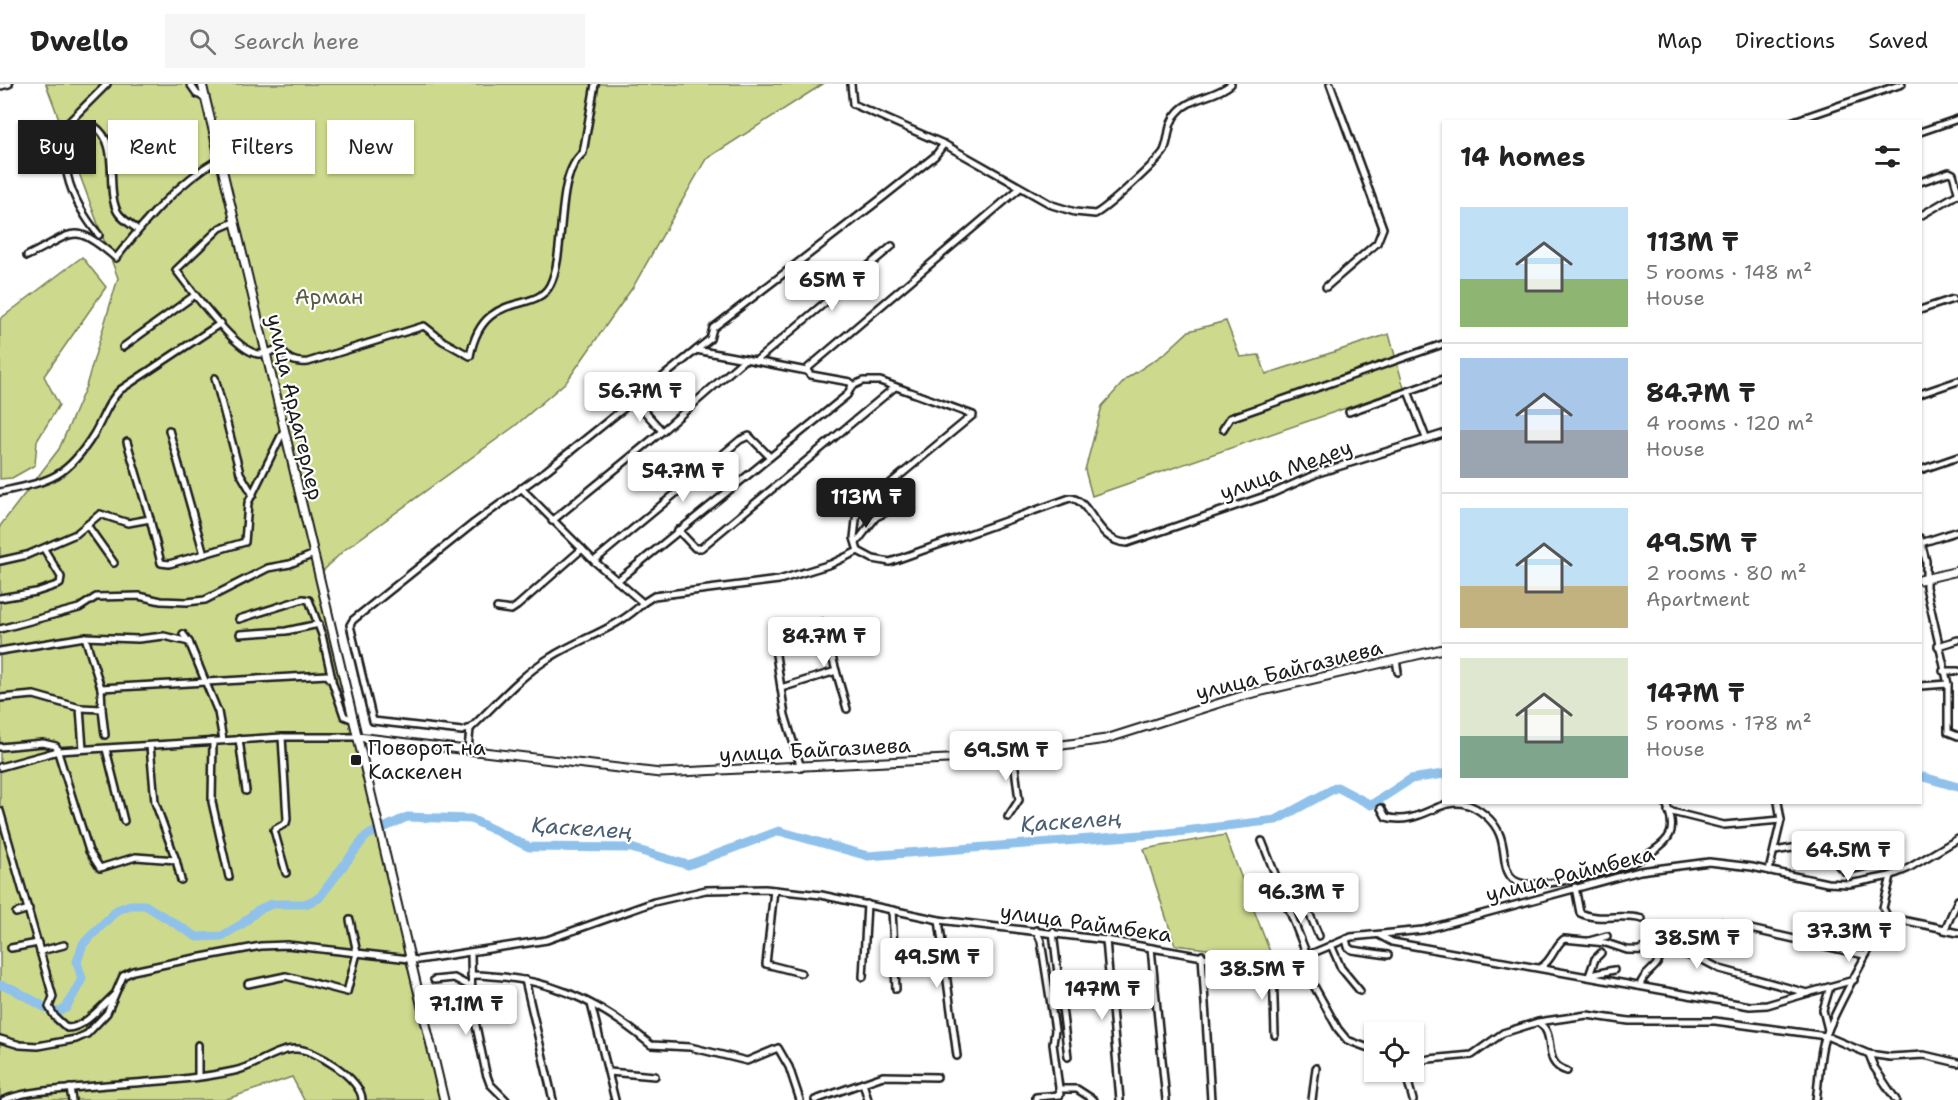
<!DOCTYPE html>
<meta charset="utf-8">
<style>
:root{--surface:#fff;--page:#f6f6f6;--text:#222;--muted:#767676;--line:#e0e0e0;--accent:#1c1c1c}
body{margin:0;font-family:"Shantell Sans",sans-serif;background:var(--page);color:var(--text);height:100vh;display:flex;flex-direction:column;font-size:22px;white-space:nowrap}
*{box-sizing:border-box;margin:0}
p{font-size:20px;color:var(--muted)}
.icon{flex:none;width:33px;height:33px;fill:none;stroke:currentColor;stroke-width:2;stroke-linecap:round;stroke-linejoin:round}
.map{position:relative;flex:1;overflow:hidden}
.sheet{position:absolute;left:1442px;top:36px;width:480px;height:684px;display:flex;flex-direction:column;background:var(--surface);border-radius:0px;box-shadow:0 2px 4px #0004}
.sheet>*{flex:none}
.top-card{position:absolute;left:18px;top:36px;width:570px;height:54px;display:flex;gap:12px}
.tools{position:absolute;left:1364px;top:938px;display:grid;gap:12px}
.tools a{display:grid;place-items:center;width:60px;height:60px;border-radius:0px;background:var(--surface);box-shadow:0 2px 4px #0004;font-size:30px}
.price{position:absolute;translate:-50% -51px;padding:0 14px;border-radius:6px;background:#fff;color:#222;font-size:20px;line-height:39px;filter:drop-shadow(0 2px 3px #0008)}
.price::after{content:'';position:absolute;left:50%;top:36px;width:18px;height:14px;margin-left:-9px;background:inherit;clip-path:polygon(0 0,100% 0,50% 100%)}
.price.on{background:var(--accent);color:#fff}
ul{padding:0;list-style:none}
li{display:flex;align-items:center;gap:18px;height:150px;padding:0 18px}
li+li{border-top:2px solid var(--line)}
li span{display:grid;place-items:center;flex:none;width:168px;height:120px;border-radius:0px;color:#555}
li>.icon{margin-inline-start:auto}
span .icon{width:72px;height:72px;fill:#fffc;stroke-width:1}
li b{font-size:26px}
h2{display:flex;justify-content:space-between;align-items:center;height:72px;padding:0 18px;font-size:26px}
.pill{padding:0 21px;border-radius:0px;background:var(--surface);box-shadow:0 2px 4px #0004;font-size:21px;line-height:54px}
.pill.on{background:var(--accent);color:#fff}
header{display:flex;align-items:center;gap:36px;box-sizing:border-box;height:84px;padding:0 30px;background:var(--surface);border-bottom:2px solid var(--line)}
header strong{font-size:28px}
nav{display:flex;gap:33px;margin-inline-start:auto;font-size:21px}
.search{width:420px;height:54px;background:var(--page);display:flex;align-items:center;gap:15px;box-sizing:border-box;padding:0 21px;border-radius:0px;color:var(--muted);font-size:22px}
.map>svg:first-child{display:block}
.green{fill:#cdda8d;stroke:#747b54;stroke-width:1.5}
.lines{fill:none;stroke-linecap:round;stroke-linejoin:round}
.river{stroke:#8fc1eb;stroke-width:9}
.minor-casing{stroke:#1c1c1c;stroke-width:10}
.major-casing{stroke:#1c1c1c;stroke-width:11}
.minor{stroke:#fff;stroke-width:5}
.major{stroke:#fff;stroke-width:7}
.poi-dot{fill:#1c1c1c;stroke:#fff;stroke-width:2}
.labels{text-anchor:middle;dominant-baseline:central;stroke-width:4.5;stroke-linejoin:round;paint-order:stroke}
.park-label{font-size:21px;fill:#5a5e44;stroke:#fff}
.street-label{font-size:21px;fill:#1c1c1c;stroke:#fff}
.poi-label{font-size:21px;fill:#1c1c1c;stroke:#fff;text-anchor:start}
.water-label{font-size:22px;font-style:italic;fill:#4a5e6f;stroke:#fff}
</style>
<header>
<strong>Dwello</strong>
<div class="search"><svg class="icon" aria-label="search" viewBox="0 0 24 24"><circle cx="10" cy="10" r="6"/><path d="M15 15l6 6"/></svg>Search here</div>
<nav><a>Map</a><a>Directions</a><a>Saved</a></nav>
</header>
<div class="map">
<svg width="1958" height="1016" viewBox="0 0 1958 1016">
<rect width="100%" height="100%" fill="#fff"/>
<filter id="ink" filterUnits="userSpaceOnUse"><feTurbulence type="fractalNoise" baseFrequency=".0167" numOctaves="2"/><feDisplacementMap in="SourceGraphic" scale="12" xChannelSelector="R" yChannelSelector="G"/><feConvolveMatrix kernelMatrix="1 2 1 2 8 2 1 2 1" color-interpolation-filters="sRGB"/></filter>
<g filter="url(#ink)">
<g class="green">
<path d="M46 0H823L706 75 633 203 567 297 515 342 343 467 319 491 444 1016H304L292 993 224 1016H0V442L59 365 86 302 118 194Z"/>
<path d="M82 173 106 203 44 292 59 321 37 357 35 381 12 394 0 395V235Z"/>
<path d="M1226 237 1240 273 1259 271 1266 290 1389 250 1404 304 1092 412 1085 386 1102 322 1127 294 1164 270 1189 247Z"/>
<path d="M1225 751 1272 873 1175 861 1144 765Z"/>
</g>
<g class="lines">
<g class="river">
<path d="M1920 692 1958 703"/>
<path d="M0 901 11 904 55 929 66 924 82 895 77 878 83 860 117 826 130 821H145L197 853 222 852 242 840 258 826 272 820H305L319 814 366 752 407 733 471 735 529 763 631 764 688 781 779 747 868 772 1168 749 1276 736 1337 703 1371 721 1411 695 1443 690"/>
</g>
<g class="minor-casing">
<g id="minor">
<path d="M190 0 197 10 205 14"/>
<path d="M1 2 9 0"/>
<path d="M1791 38 1902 0"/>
<path d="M1920 48 1958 35"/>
<path d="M944 60 1052 121 1075 128 1095 130C1106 125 1158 77 1164 67 1170 53 1167 39 1178 28 1192 12 1215 14 1231 0"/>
<path d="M67 66 65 42 107 0"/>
<path d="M1920 98 1949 88 1953 90 1958 108"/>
<path d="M1920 132 1958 110"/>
<path d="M99 151C75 123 41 58 94 42 121 59 105 102 117 127 121 135 131 140 138 146"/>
<path d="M27 172C75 149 72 136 116 174 146 136 177 99 219 75"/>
<path d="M1326 203 1377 159 1383 144 1330 0"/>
<path d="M195 211 176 186 220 144 234 138"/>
<path d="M1920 226 1953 215"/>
<path d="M123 263 195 211C209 227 238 267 258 270 266 271 275 266 281 263 286 276 295 279 308 278L424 242 443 257 470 272C483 204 535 231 550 201 567 168 554 92 583 69L595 0"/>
<path d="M745 275 807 287"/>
<path d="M757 276 892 162"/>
<path d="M215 294 240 389 253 411"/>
<path d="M852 302 863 297H880L973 331 857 427 854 454 858 467"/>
<path d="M1408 307 1426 354"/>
<path d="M1920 310 1958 297"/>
<path d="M634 316 662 347"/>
<path d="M1349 328 1443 295"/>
<path d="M1223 345 1230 334 1443 260"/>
<path d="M169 346 204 470 245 458 248 419 284 346"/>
<path d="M1920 386 1958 373"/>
<path d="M521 404 594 477 643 519C617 545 581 554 551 573 521 591 496 620 471 644L462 647 373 637 350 541 353 536 474 439 547 386 710 255 713 244 882 114 935 72 944 60 853 20 851 0"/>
<path d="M0 408C50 397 66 395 94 350 103 335 107 319 120 306L221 239"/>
<path d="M150 435 161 479 169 480 204 470"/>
<path d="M552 437 660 349 745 275 696 266"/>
<path d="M87 441 114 479"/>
<path d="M678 446 695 464H701L895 303"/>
<path d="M1920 454 1926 477V503L1948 600V648L1958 652"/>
<path d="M856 459 876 433 903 420"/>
<path d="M1921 459 1958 447"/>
<path d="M0 477 27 471 76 450 100 430 128 439 150 435 127 358"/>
<path d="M594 477 740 356 749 352 770 373"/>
<path d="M617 497 847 311 852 302 850 298 811 291 807 287 808 284 1020 104"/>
<path d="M0 514 36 508 60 500 61 493 44 465"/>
<path d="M643 519 654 512 779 496 831 480 858 467 873 475 890 478 1070 414C1091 415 1096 458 1127 459L1271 410 1318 389 1443 350"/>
<path d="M497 524 511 526 517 522 582 465"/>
<path d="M239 535 303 515 309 516 322 551 332 595"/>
<path d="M822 538 847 625"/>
<path d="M0 545 79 524 96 513 139 512 161 517 187 518 205 516 268 484 290 480 314 470"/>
<path d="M183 550 189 558"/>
<path d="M240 550 286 547 319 540"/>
<path d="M85 553 138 555 164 552 189 558 218 628 223 656"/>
<path d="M780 560 775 564 785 631 801 684"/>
<path d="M1938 562 1958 556"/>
<path d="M0 567 85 553 101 604 327 591 332 597 344 632 354 636"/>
<path d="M1396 576 1398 588"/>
<path d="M1943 587H1958"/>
<path d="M1920 602 1948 600"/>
<path d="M781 604 836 587"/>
<path d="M0 614 34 611 80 624 83 665"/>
<path d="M80 624 102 625 101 604"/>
<path d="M102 625 105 651"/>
<path d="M282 653 287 735 286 739 274 746 286 789"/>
<path d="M239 655 246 707"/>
<path d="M213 657 212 718 229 793"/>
<path d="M0 663 43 659 56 662 89 767 100 784 136 773 176 776 155 718 150 662"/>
<path d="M106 665 124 737"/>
<path d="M468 665 470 645"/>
<path d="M0 683 58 667 282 653H358"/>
<path d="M1381 724 1386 733C1418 743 1439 713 1465 720 1473 722 1479 726 1485 731 1513 754 1497 782 1514 796 1530 809 1610 787 1630 780 1641 775 1665 762 1670 750 1674 740 1669 728 1666 718"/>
<path d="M0 727 53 913 49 923 55 933 67 944C84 944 102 922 114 911"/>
<path d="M1668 727 1724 741 1781 736"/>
<path d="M1008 733 1019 716 1013 668"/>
<path d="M1262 757 1307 871"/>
<path d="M1775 767 1792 764 1833 767 1849 759"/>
<path d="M1833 767 1838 781 1844 787 1890 777"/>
<path d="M176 776 181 796"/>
<path d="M1769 787 1781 736 1778 718"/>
<path d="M1575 803 1580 829C1599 838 1621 829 1642 835"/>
<path d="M774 806 766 880 801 889"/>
<path d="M1287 824 1310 831 1319 852"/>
<path d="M892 826 896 905"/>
<path d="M16 829 29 825"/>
<path d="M1888 834 1883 824 1891 792"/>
<path d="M939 836 957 972"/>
<path d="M1720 838 1864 871"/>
<path d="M1944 846 1958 849"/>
<path d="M1053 848 1068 973"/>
<path d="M1379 851 1392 858 1750 922 1767 921 1808 909"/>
<path d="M1346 855 1348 863 1352 866 1388 871"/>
<path d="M1106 856 1120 1016"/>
<path d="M1589 857 1607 852"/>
<path d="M1331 861 1341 884 1360 907"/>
<path d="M11 864 38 859"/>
<path d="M1151 864 1166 1016"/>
<path d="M1641 865 1655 863 1667 865"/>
<path d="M41 867 64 861"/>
<path d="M471 869 472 923 486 989 490 1000 506 1016"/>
<path d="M1202 871 1211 1016"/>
<path d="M1299 875 1338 945 1347 956 1374 966"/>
<path d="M1273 882 1275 951"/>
<path d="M1541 883C1553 876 1554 862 1564 855L1606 859 1627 866 1671 867 1701 875 1720 885 1807 909 1854 896"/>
<path d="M471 891C544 892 596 914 651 961L690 963 747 977 778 964 789 983 800 1016"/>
<path d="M1590 891 1614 886"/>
<path d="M1589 892 1595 875 1601 869"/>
<path d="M863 893 867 820"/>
<path d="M434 896 454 894 471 903"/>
<path d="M525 896 553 1016"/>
<path d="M248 900 286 892 347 908 357 869 350 836"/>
<path d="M1640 902C1643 887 1661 885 1660 868"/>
<path d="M591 920 615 1016"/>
<path d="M1539 939C1558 951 1540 979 1567 987"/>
<path d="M1828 946 1823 926 1830 903"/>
<path d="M0 955 20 961 38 962 76 955 87 950 107 929 123 892 133 887 180 877 261 862 287 861 418 876 547 856 654 818 706 806 765 805 821 811 939 836 1106 856 1260 883 1287 880 1351 853 1423 846 1640 787 1709 778 1752 783 1827 799 1849 800 1890 792 1907 785 1958 755"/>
<path d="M1413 979 1429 975 1472 971 1503 949 1538 938 1587 931 1629 937H1715L1826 952 1869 970"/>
<path d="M1405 987 1413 1016"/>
<path d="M609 988 655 992"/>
<path d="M198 992V961"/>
<path d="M863 999 883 992 937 993"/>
<path d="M70 1004 72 1016"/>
<path d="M1059 1005H1077L1094 1016"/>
<path d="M4 1016C24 1008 45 1007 66 1005 122 998 179 999 234 987 255 983 273 966 294 965 313 963 363 996 362 1016"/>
<path d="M815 1016 863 999 868 1016"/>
<path d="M1036 1016V1013L1060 1011 1053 960 1055 946 1041 857 1036 846"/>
<path d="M1312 1016 1316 984"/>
<path d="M1816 1016C1819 998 1819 973 1824 957 1829 940 1880 838 1892 834L1945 845 1958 816"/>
<path d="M1896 1016 1874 983 1869 970 1890 973 1924 971 1958 979"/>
</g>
</g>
<g class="major-casing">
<g id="major">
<path d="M202 0 444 1016"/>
<path d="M1920 496 1958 487"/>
<path d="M358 653 660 689 968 674 1106 655 1245 611 1443 565"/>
</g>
</g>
<use href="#minor" class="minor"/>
<use href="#major" class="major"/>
</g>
</g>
<rect class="poi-dot" x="350" y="670" width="12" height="12" rx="3"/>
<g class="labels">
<g class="park-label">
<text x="329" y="213">Арман</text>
</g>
<g class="street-label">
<text transform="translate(295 323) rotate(77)">улица Ардагерлер</text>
<text transform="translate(1286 386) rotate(-20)">улица Медеу</text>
<text transform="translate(1289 586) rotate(-14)">улица Байгазиева</text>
<text transform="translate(815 666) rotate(-3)">улица Байгазиева</text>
<text transform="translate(1570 790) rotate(-14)">улица Раймбека</text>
<text transform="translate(1086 839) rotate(8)">улица Раймбека</text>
</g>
<g class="poi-label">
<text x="368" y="664">Поворот на<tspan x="368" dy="24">Каскелен</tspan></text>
</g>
<g class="water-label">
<text transform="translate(1071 737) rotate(-4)">Қаскелең</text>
<text transform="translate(582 744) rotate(4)">Қаскелең</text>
</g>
</g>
</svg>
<div class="tools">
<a><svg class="icon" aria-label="locate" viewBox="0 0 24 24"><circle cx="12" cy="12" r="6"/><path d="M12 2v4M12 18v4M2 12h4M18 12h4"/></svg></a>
</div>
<b class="price" style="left:832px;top:228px">65M ₸</b>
<b class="price" style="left:640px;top:339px">56.7M ₸</b>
<b class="price" style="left:683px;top:419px">54.7M ₸</b>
<b class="price on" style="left:866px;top:445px">113M ₸</b>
<b class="price" style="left:824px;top:584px">84.7M ₸</b>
<b class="price" style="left:1006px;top:698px">69.5M ₸</b>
<b class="price" style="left:1848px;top:798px">64.5M ₸</b>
<b class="price" style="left:1301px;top:840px">96.3M ₸</b>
<b class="price" style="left:1849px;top:879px">37.3M ₸</b>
<b class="price" style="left:1697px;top:886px">38.5M ₸</b>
<b class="price" style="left:937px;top:905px">49.5M ₸</b>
<b class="price" style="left:1262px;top:917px">38.5M ₸</b>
<b class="price" style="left:1102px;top:937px">147M ₸</b>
<b class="price" style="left:466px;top:952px">71.1M ₸</b>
<div class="top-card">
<a class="pill on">Buy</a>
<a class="pill">Rent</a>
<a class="pill">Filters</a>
<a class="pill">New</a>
</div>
<section class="sheet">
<h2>14 homes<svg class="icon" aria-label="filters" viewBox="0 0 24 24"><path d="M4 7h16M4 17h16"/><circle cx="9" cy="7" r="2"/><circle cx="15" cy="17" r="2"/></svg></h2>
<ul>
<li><span style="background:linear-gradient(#bfe0f5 60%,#8fb573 0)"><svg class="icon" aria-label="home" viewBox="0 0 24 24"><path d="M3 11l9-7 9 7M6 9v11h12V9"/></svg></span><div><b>113M ₸</b><p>5 rooms · 148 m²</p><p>House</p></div></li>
<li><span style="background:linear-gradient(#a9c7e8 60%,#9aa5b1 0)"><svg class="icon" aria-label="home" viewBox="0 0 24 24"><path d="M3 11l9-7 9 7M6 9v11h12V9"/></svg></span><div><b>84.7M ₸</b><p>4 rooms · 120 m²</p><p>House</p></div></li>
<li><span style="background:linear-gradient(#bfe0f5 65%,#c2b280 0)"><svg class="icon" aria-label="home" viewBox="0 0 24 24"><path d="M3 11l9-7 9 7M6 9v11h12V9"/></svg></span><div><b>49.5M ₸</b><p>2 rooms · 80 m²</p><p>Apartment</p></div></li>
<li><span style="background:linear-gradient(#dfe7d0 65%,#7fa58c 0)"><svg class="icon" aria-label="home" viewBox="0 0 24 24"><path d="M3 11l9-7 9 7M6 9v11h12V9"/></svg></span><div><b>147M ₸</b><p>5 rooms · 178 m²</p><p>House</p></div></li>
</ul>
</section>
</div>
